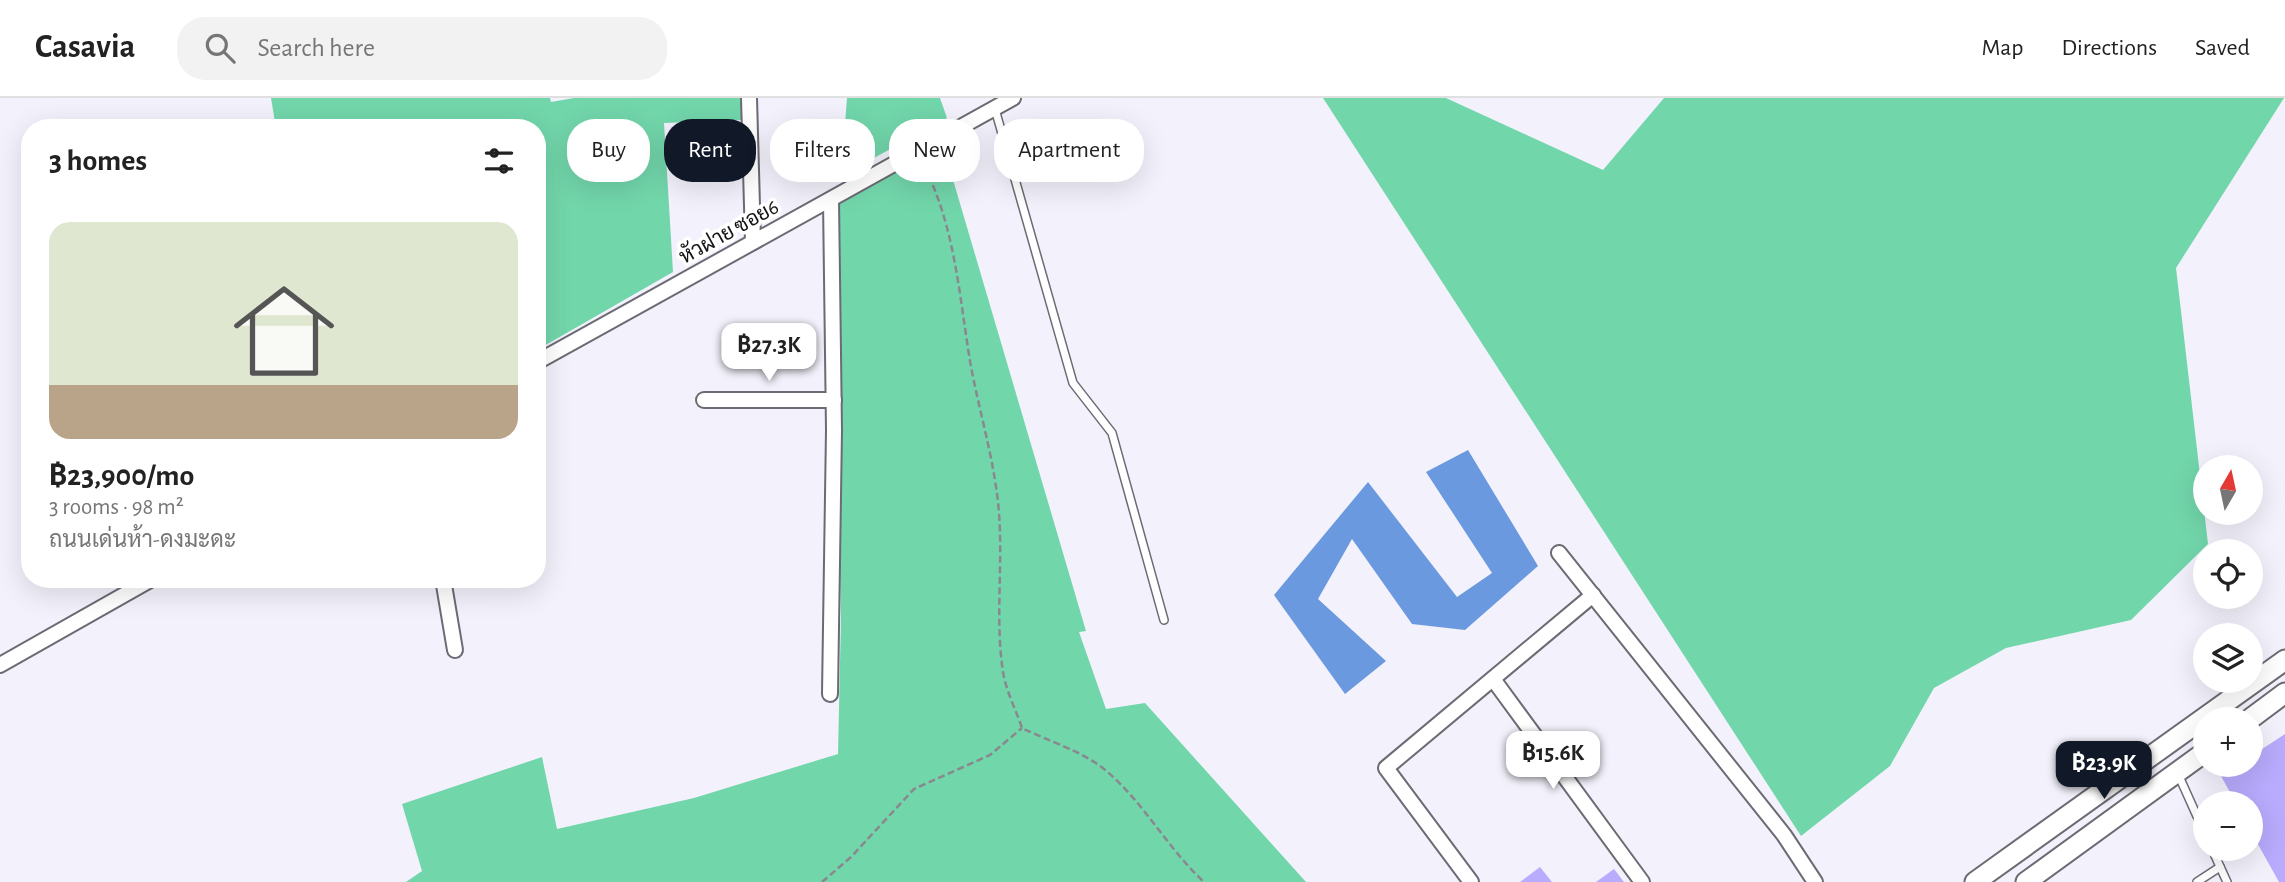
<!DOCTYPE html>
<meta charset="utf-8">
<style>
:root{--surface:#fff;--page:#f2f2f2;--text:#222;--muted:#767676;--line:#e0e0e0;--accent:#111827}
body{margin:0;font-family:"Alegreya Sans",Sarabun,sans-serif;background:var(--page);color:var(--text);height:100vh;display:flex;flex-direction:column;font-size:26px;white-space:nowrap}
*{box-sizing:border-box;margin:0}
p{font-size:23px;color:var(--muted)}
.icon{flex:none;width:38px;height:38px;fill:none;stroke:currentColor;stroke-width:2;stroke-linecap:round;stroke-linejoin:round}
.map{position:relative;flex:1;overflow:hidden}
.sheet{position:absolute;left:21px;top:21px;width:525px;height:469px;display:flex;flex-direction:column;background:var(--surface);border-radius:28px;box-shadow:0 7px 28px #0002}
.sheet>*{flex:none}
.guide{position:absolute;left:567px;top:21px;width:665px;height:63px;display:flex;gap:14px}
.needle{width:46px;rotate:9deg}
.buttons{position:absolute;left:2193px;top:357px;display:grid;gap:14px}
.buttons a{display:grid;place-items:center;width:70px;height:70px;border-radius:50%;background:var(--surface);box-shadow:0 7px 28px #0002;font-size:35px}
.price{position:absolute;translate:-50% -60px;padding:0 16px;border-radius:14px;background:#fff;color:#222;font-size:23px;line-height:46px;filter:drop-shadow(0 2px 4px #0008)}
.price::after{content:'';position:absolute;left:50%;top:42px;width:21px;height:16px;margin-left:-10px;background:inherit;clip-path:polygon(0 0,100% 0,50% 100%)}
.price.on{background:var(--accent);color:#fff}
ul{padding:0;list-style:none}
li{display:grid;align-content:center;gap:14px;height:371px;padding:0 28px}
li+li{border-top:2px solid var(--line)}
li span{display:grid;place-items:center;height:217px;border-radius:21px;color:#555}
li>.icon{margin-inline-start:auto}
span .icon{width:126px;height:126px;fill:#fffc;stroke-width:1}
li b{font-size:30px}
h2{display:flex;justify-content:space-between;align-items:center;height:84px;padding:0 28px;font-size:30px}
.pill{padding:0 24px;border-radius:28px;background:var(--surface);box-shadow:0 7px 28px #0002;font-size:24px;line-height:63px}
.pill.on{background:var(--accent);color:#fff}
header{display:flex;align-items:center;gap:42px;box-sizing:border-box;height:98px;padding:0 35px;background:var(--surface);border-bottom:2px solid var(--line)}
header strong{font-size:33px}
nav{display:flex;gap:38px;margin-inline-start:auto;font-size:24px}
.search{width:490px;height:63px;background:var(--page);display:flex;align-items:center;gap:18px;box-sizing:border-box;padding:0 24px;border-radius:28px;color:var(--muted);font-size:26px}
.map>svg:first-child{display:block}
.green{fill:#72d6ab}
.water{fill:#6b99df}
.building{fill:#b9abfd}
.lines{fill:none;stroke-linecap:round;stroke-linejoin:round}
.service-casing{stroke:#6c6a73;stroke-width:10}
.minor-casing{stroke:#6c6a73;stroke-width:18}
.secondary-casing{stroke:#6c6a73;stroke-width:23}
.path{stroke:#89888e;stroke-width:2.5;stroke-dasharray:7 3.5;stroke-linecap:butt}
.service{stroke:#fff;stroke-width:7}
.minor{stroke:#fff;stroke-width:14}
.secondary{stroke:#fff;stroke-width:19}
.labels{text-anchor:middle;dominant-baseline:central;stroke-width:7;stroke-linejoin:round;paint-order:stroke}
.street-label{font-size:21px;fill:#151417;stroke:#fff}
</style>
<header>
<strong>Casavia</strong>
<div class="search"><svg class="icon" aria-label="search" viewBox="0 0 24 24"><circle cx="10" cy="10" r="6"/><path d="M15 15l6 6"/></svg>Search here</div>
<nav><a>Map</a><a>Directions</a><a>Saved</a></nav>
</header>
<div class="map">
<svg width="2285" height="784" viewBox="0 0 2285 784">
<rect width="100%" height="100%" fill="#f3f1fb"/>
<g class="green">
<path d="M271 0H550L551 4 574 0H741L742 22 664 25 673 174 537 252V30H276Z"/>
<path d="M847 0H940L947 20 841 78Z"/>
<path d="M1323 0H1446L1603 72 1664 0H2284L2176 170 2208 446 2131 522 2006 550 1934 590 1890 668 1801 738Z"/>
<path d="M941 41 1086 533 1079 534 1106 611 1145 605 1306 784H406L422 773 402 706 542 659 557 731 694 700 838 656 841 520 831 102Z"/>
</g>
<path class="water" d="M1468 352 1538 468 1465 532 1412 526 1352 441 1318 501 1386 563 1345 596 1274 497 1368 384 1457 499 1492 475 1426 374Z"/>
<g class="building">
<path d="M2285 636V784H2279L2250 732V705H2236L2221 678 2238 667H2250V659Z"/>
<path d="M1540 769 1552 784H1520Z"/>
<path d="M1614 771 1624 784H1596Z"/>
</g>
<g class="lines">
<g class="service-casing">
<g id="service">
<path d="M995 11 1073 285 1112 335 1164 522"/>
<path d="M2178 676 2205 736"/>
<path d="M2212 751 2227 784"/>
<path d="M2197 784 2220 769"/>
</g>
</g>
<g class="minor-casing">
<g id="minor">
<path d="M749 0 753 144"/>
<path d="M537 264 1013 0"/>
<path d="M704 302H834"/>
<path d="M1559 455 1784 737 1815 784"/>
<path d="M443 481 455 552"/>
<path d="M0 567 152 481"/>
<path d="M1493 581 1642 784"/>
<path d="M830 596 834 332 831 102"/>
<path d="M1471 784 1386 670 1593 497"/>
</g>
</g>
<g class="secondary-casing">
<g id="secondary">
<path d="M2250 621 2285 595"/>
<path d="M1975 784 2285 562"/>
<path d="M2026 784 2205 654"/>
</g>
</g>
<g class="path">
<path d="M924 68C955 129 959 196 970 263 979 314 995 363 999 415 1003 468 995 521 1003 574 1006 593 1016 612 1022 630 1048 643 1082 653 1104 671 1144 704 1167 750 1204 784"/>
<path d="M822 784 851 759 914 691 990 657 1022 630"/>
</g>
<use href="#service" class="service"/>
<use href="#minor" class="minor"/>
<use href="#secondary" class="secondary"/>
</g>
<g class="labels">
<g class="street-label">
<text transform="translate(729 134) rotate(-29)">หัวฝาย ซอย6</text>
</g>
</g>
</svg>
<div class="buttons">
<a><svg class="needle" viewBox="-14 -14 28 28"><path d="M0-13l5 13h-10z" fill="#e53935"/><path d="M0 13l5-13h-10z" fill="#767676"/></svg></a>
<a><svg class="icon" aria-label="locate" viewBox="0 0 24 24"><circle cx="12" cy="12" r="6"/><path d="M12 2v4M12 18v4M2 12h4M18 12h4"/></svg></a>
<a><svg class="icon" aria-label="layers" viewBox="0 0 24 24"><path d="M12 4l9 5-9 5-9-5zM3 14l9 5 9-5"/></svg></a>
<a>+</a>
<a>−</a>
</div>
<b class="price" style="left:769px;top:285px">฿27.3K</b>
<b class="price" style="left:1553px;top:693px">฿15.6K</b>
<b class="price on" style="left:2104px;top:703px">฿23.9K</b>
<div class="guide">
<a class="pill">Buy</a>
<a class="pill on">Rent</a>
<a class="pill">Filters</a>
<a class="pill">New</a>
<a class="pill">Apartment</a>
</div>
<section class="sheet">
<h2>3 homes<svg class="icon" aria-label="filters" viewBox="0 0 24 24"><path d="M4 7h16M4 17h16"/><circle cx="9" cy="7" r="2"/><circle cx="15" cy="17" r="2"/></svg></h2>
<ul>
<li><span style="background:linear-gradient(#dfe7d0 75%,#b9a48a 0)"><svg class="icon" aria-label="home" viewBox="0 0 24 24"><path d="M3 11l9-7 9 7M6 9v11h12V9"/></svg></span><div><b>฿23,900/mo</b><p>3 rooms · 98 m²</p><p>ถนนเด่นห้า-ดงมะดะ</p></div></li>
</ul>
</section>
</div>
